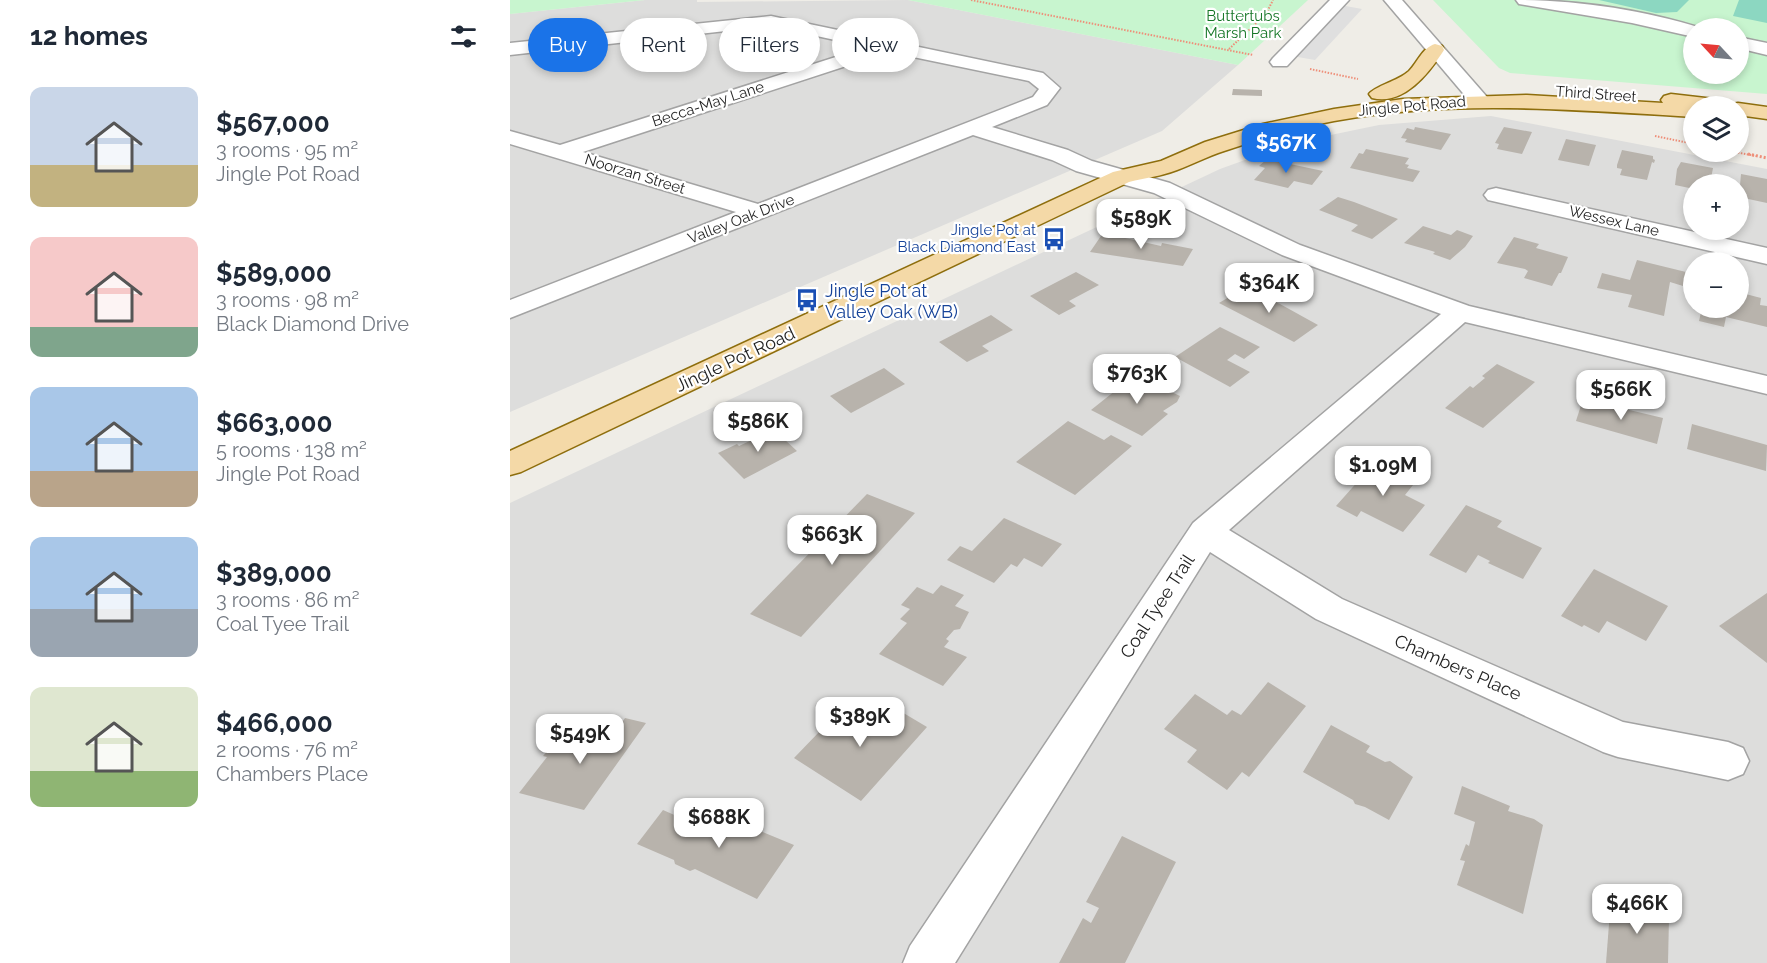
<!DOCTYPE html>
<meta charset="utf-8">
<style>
:root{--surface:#fff;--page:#f6f6f7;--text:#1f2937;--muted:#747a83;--accent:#1a73e8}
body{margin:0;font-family:Raleway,sans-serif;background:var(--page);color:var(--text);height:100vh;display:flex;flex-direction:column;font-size:22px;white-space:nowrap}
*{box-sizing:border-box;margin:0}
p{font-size:20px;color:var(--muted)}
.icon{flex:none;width:33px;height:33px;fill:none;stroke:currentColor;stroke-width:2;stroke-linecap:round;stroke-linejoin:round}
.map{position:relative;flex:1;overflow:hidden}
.panel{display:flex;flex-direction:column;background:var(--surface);width:510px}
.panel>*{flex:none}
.guide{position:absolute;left:18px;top:18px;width:570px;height:54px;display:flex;gap:12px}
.needle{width:39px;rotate:296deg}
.buttons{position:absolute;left:1173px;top:18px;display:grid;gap:12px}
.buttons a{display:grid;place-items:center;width:66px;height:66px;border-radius:50%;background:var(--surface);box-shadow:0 3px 9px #0003;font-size:30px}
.price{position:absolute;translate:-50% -51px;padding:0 14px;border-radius:12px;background:#fff;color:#222;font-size:20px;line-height:39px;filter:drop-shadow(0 2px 3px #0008)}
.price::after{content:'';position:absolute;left:50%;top:36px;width:18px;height:14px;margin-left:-9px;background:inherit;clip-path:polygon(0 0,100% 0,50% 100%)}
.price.on{background:var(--accent);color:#fff}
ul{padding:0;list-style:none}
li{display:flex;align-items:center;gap:18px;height:150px;padding:0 30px}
li span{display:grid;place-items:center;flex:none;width:168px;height:120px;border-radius:12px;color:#555}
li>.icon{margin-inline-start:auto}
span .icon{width:72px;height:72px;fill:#fffc;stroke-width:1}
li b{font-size:26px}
h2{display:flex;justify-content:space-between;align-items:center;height:72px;padding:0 30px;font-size:26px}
.pill{padding:0 21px;border-radius:27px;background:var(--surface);box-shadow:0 3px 9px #0003;font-size:21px;line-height:54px}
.pill.on{background:var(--accent);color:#fff}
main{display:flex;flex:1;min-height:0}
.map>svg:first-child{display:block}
.residential{fill:#dddddc;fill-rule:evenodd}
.park{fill:#c8f5cf;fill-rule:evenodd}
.pitch{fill:#8cd7c1}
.parking{fill:#dfdfdf}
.building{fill:#b8b3ac}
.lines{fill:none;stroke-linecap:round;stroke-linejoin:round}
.minor-casing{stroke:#a3a3a3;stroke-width:3}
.major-casing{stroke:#8e6e0d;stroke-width:3}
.path-far1{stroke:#ee8f79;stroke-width:2;stroke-dasharray:1.5 1.5;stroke-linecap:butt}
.path{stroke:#ee8f79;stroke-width:3;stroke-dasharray:2 2;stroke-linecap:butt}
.minor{fill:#fff;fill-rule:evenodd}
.major{fill:#f4d9a7;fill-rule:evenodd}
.labels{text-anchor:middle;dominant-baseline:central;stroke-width:4.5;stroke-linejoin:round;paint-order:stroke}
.far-park-label{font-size:15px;fill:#157626;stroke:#fff}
.far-street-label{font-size:15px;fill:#1f1f1f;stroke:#fff}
.far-transit-label{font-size:15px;fill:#164399;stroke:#fff;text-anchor:end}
.transit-label{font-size:18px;fill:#164399;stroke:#fff;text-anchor:start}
.street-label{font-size:18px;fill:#1f1f1f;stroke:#fff}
</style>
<main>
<section class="panel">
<h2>12 homes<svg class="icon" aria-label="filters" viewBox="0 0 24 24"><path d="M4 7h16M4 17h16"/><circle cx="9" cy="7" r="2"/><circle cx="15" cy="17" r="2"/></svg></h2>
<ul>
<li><span style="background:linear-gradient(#c9d6e8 65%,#c2b280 0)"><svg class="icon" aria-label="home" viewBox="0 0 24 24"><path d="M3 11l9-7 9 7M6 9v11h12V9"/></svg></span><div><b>$567,000</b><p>3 rooms · 95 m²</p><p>Jingle Pot Road</p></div></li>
<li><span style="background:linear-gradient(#f6c9c9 75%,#7fa58c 0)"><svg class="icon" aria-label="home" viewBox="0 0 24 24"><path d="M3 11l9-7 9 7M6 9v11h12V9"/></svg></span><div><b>$589,000</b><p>3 rooms · 98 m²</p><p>Black Diamond Drive</p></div></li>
<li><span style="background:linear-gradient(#a9c7e8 70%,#b9a48a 0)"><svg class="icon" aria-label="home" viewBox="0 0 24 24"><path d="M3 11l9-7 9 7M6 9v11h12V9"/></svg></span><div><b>$663,000</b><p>5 rooms · 138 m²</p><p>Jingle Pot Road</p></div></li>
<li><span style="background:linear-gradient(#a9c7e8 60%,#9aa5b1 0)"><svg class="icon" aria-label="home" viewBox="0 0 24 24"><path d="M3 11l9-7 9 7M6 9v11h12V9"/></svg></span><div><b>$389,000</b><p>3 rooms · 86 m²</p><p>Coal Tyee Trail</p></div></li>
<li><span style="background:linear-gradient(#dfe7d0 70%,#8fb573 0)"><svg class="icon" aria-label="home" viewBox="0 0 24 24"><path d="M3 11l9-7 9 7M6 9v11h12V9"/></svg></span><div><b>$466,000</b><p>2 rooms · 76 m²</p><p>Chambers Place</p></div></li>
</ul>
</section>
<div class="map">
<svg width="1257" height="963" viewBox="0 0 1257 963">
<rect width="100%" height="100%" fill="#efede7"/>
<g class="residential">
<path d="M135 0H187V2L398 0 728 65 652 131 0 412V14Z"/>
<path d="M981 116 1257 169V963H0V503L710 169 782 143 869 125ZM1184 184H1228V230H1184ZM1184 262H1228V308H1184Z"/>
</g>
<g class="park">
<path d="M0 0H135L0 14Z"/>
<path d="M398 0H798L728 65Z"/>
<path d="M923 0H1257V94L1000 73 989 68ZM1184 28H1228V74H1184Z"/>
</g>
<g class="pitch">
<path d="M1089 0H1179L1167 12 1146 13Z"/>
<path d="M1229 0H1257V23L1223 16Z"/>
</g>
<path class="parking" d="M830 5 852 9 805 60 782 56Z"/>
<g class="building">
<path d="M723 89 752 90V96L722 95Z"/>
<path d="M905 127 941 134 931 150 895 142 897 139 891 138 897 128 904 130Z"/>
<path d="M994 127 1022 132 1012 154 987 149 989 144 985 143Z"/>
<path d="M1056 139 1086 145 1079 166 1048 160Z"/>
<path d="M856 149 899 158 895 164 899 165 897 168 910 171 903 182 840 168 849 153 853 154Z"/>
<path d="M1112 150 1143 156V159L1145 160 1144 163 1142 162 1137 180 1110 175 1112 169 1107 168V165Z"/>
<path d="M757 159 813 171 802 185 784 181 778 188 744 180 755 168 749 166Z"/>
<path d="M1171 162 1203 168 1200 184H1184V189L1165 185 1167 169Z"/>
<path d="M1231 174 1257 179V203L1229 197Z"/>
<path d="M828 197 844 202 888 219 862 239 841 231 848 225 809 210Z"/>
<path d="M913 226 941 235 947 230 963 236 955 247 940 260 923 254 925 252 922 251 894 243Z"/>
<path d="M593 233 651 246 652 243 683 249 673 266 580 252Z"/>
<path d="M1004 237 1029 244 1026 248 1058 257 1051 273H1049L1042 286 1014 278 1018 271 1015 269 987 263Z"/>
<path d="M1127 260 1176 272 1173 286 1160 282 1154 316 1118 307 1122 295 1087 288 1092 273 1120 280Z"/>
<path d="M566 272 589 285 559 301 566 306 549 315 520 296Z"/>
<path d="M734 288 770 304 808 325 784 342 709 303Z"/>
<path d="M1228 292 1251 298 1250 305 1257 306V327L1216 317 1214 327 1189 321 1192 308H1228Z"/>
<path d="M481 315 503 330 472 346 479 351 457 362 429 342Z"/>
<path d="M710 327 750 347 734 359 725 354 717 360 740 372 720 387 665 357Z"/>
<path d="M987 364 1025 382 973 428 935 408 960 386 963 388 975 378 972 376Z"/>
<path d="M374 368 395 384 341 413 320 396Z"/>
<path d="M625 375 655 387 653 388 670 396 667 402 653 411 658 414 632 436 581 410Z"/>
<path d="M1073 399 1153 418 1147 444 1066 421Z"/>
<path d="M558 421 594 440 601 435 622 446 565 495 506 462Z"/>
<path d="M1182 424 1257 445 1256 471 1177 449Z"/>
<path d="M260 426 287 451 234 479 208 453 227 444 229 446 244 439 241 436Z"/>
<path d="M866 461 907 480 895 495 915 505 893 532 851 511 847 517 826 506Z"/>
<path d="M357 494 405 513 291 637 240 614Z"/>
<path d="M956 505 992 521 987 527 1032 548 1013 579 978 563 980 561 968 555 956 573 919 555Z"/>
<path d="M494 518 552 544 532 567 514 558 507 567 501 564 484 583 437 560 450 546 462 551Z"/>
<path d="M1084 569 1158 606 1136 641 1097 621 1089 633 1074 625 1072 627 1051 616Z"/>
<path d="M431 585 454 595 445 606 459 612 450 629 444 630 436 639 439 641 434 647 457 657 433 686 369 654 397 623 390 619 400 609 391 605 407 587 423 594Z"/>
<path d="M1257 593V663L1209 626Z"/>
<path d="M758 682 796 706 739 777 732 772 717 790 677 762 687 750 654 729 685 694 717 715 722 710 731 715Z"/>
<path d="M336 704 365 722 380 705 417 727 351 801 284 758Z"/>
<path d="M115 718 136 723 74 810 9 793 37 757 33 756 60 726 102 737Z"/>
<path d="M821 725 860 746 856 752 875 762 880 761 903 777 879 820 855 807 845 804 843 800 793 772Z"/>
<path d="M952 786 1000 806 998 811 1024 819 1033 825 1013 914 947 885 955 861 950 860 956 844 959 846 965 822 944 814Z"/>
<path d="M190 806 284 845 247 899 185 869 180 871 165 864 164 860 127 844 153 810 178 821Z"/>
<path d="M612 836 666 862 615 963H549L573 918 581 923 589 908 576 902Z"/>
<path d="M1101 898 1159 918 1158 963H1096Z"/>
</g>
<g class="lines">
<g class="minor-casing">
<g id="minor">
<path d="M820 0H839L777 66H763L760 62 763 58Z"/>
<path d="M874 0H892L977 97 980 101 977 105H963Z"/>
<path d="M1006 0C1067 0 1133 10 1191 28H1184V37L1122 23 1015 5 1009 4Z"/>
<path d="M261 16 533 73 550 88 537 105 482 127 558 150 582 161 660 183 790 245 959 306 1257 376V394L955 322 719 530 832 599 1113 722 1218 742 1233 748 1239 761 1233 774 1218 780 1108 757 1093 752 806 619 700 552 445 963H393L400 946 683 523 931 314 772 255 644 193 566 171 542 160 463 135 0 318V300L226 212 0 144V131L50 145 357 47 261 26 0 55V43ZM379 52 519 81 529 89 523 97 248 204 73 152Z"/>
<path d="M1228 37 1257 43V55L1228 48Z"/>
<path d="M986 188 1257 248V264L978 200 974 195 978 190Z"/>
</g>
</g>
<g class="major-casing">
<g id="major">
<path d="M925 44 932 46 934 50C919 73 894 106 862 98L859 94C865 86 888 81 899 71 908 62 912 48 925 44Z"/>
<path d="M1161 94 1213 100 1222 104 1228 103 1257 107V119L1228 115V106H1184V117C1063 110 943 99 824 121 787 128 750 139 714 151 698 156 683 164 667 170 652 176 635 178 619 182L11 472 0 475V451L603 172 651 161 695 142 753 124 824 109 893 99 1017 95 1153 103 1151 100 1154 96Z"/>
</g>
</g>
<g class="path-far1">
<path d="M461 0 743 55"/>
<path d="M719 49 756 14 763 0"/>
<path d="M800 69 848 79"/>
<path d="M1145 136 1184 144"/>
<path d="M1225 152 1246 156"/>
</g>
<path class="path" d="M1238 154 1257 158"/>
<use href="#minor" class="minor"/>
<use href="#major" class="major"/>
</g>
<defs>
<g id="bus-bare" transform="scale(1.8)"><path d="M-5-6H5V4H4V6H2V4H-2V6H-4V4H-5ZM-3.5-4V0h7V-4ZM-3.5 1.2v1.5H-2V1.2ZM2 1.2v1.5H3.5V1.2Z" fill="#1a4fb4" stroke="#fff" stroke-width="2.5" paint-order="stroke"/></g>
</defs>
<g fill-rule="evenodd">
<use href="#bus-bare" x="544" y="239"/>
<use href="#bus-bare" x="297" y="300"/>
</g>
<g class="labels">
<g class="far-park-label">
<text x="733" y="16">Buttertubs<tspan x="733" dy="17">Marsh Park</tspan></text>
</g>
<g class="far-street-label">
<text transform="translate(1086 94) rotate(4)">Third Street</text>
<text transform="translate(198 104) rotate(-18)">Becca-May Lane</text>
<text transform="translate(902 106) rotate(-5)">Jingle Pot Road</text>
<text transform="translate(125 174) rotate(17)">Noorzan Street</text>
<text transform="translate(231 219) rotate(-21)">Valley Oak Drive</text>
<text transform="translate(1104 221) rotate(13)">Wessex Lane</text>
</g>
<g class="far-transit-label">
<text x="526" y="230">Jingle Pot at<tspan x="526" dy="17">Black Diamond East</tspan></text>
</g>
<g class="transit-label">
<text x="315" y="290">Jingle Pot at<tspan x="315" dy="21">Valley Oak (WB)</tspan></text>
</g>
<g class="street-label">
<text transform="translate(225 359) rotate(-25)">Jingle Pot Road</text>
<text transform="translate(647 606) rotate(-57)">Coal Tyee Trail</text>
<text transform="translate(948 667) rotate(24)">Chambers Place</text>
</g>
</g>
</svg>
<div class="buttons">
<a><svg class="needle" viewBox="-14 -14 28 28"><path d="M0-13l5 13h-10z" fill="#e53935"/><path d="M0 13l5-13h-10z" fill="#747a83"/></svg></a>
<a><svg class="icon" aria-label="layers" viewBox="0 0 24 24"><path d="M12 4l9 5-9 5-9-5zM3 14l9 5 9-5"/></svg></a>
<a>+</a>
<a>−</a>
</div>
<b class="price on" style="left:776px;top:174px">$567K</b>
<b class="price" style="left:631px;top:250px">$589K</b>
<b class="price" style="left:759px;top:314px">$364K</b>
<b class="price" style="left:627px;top:405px">$763K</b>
<b class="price" style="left:1111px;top:421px">$566K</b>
<b class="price" style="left:248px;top:453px">$586K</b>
<b class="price" style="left:873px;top:497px">$1.09M</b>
<b class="price" style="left:322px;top:566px">$663K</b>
<b class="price" style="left:350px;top:748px">$389K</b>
<b class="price" style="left:70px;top:765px">$549K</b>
<b class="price" style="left:209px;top:849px">$688K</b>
<b class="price" style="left:1127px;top:935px">$466K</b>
<div class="guide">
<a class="pill on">Buy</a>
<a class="pill">Rent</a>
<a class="pill">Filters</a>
<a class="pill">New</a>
</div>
</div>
</main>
